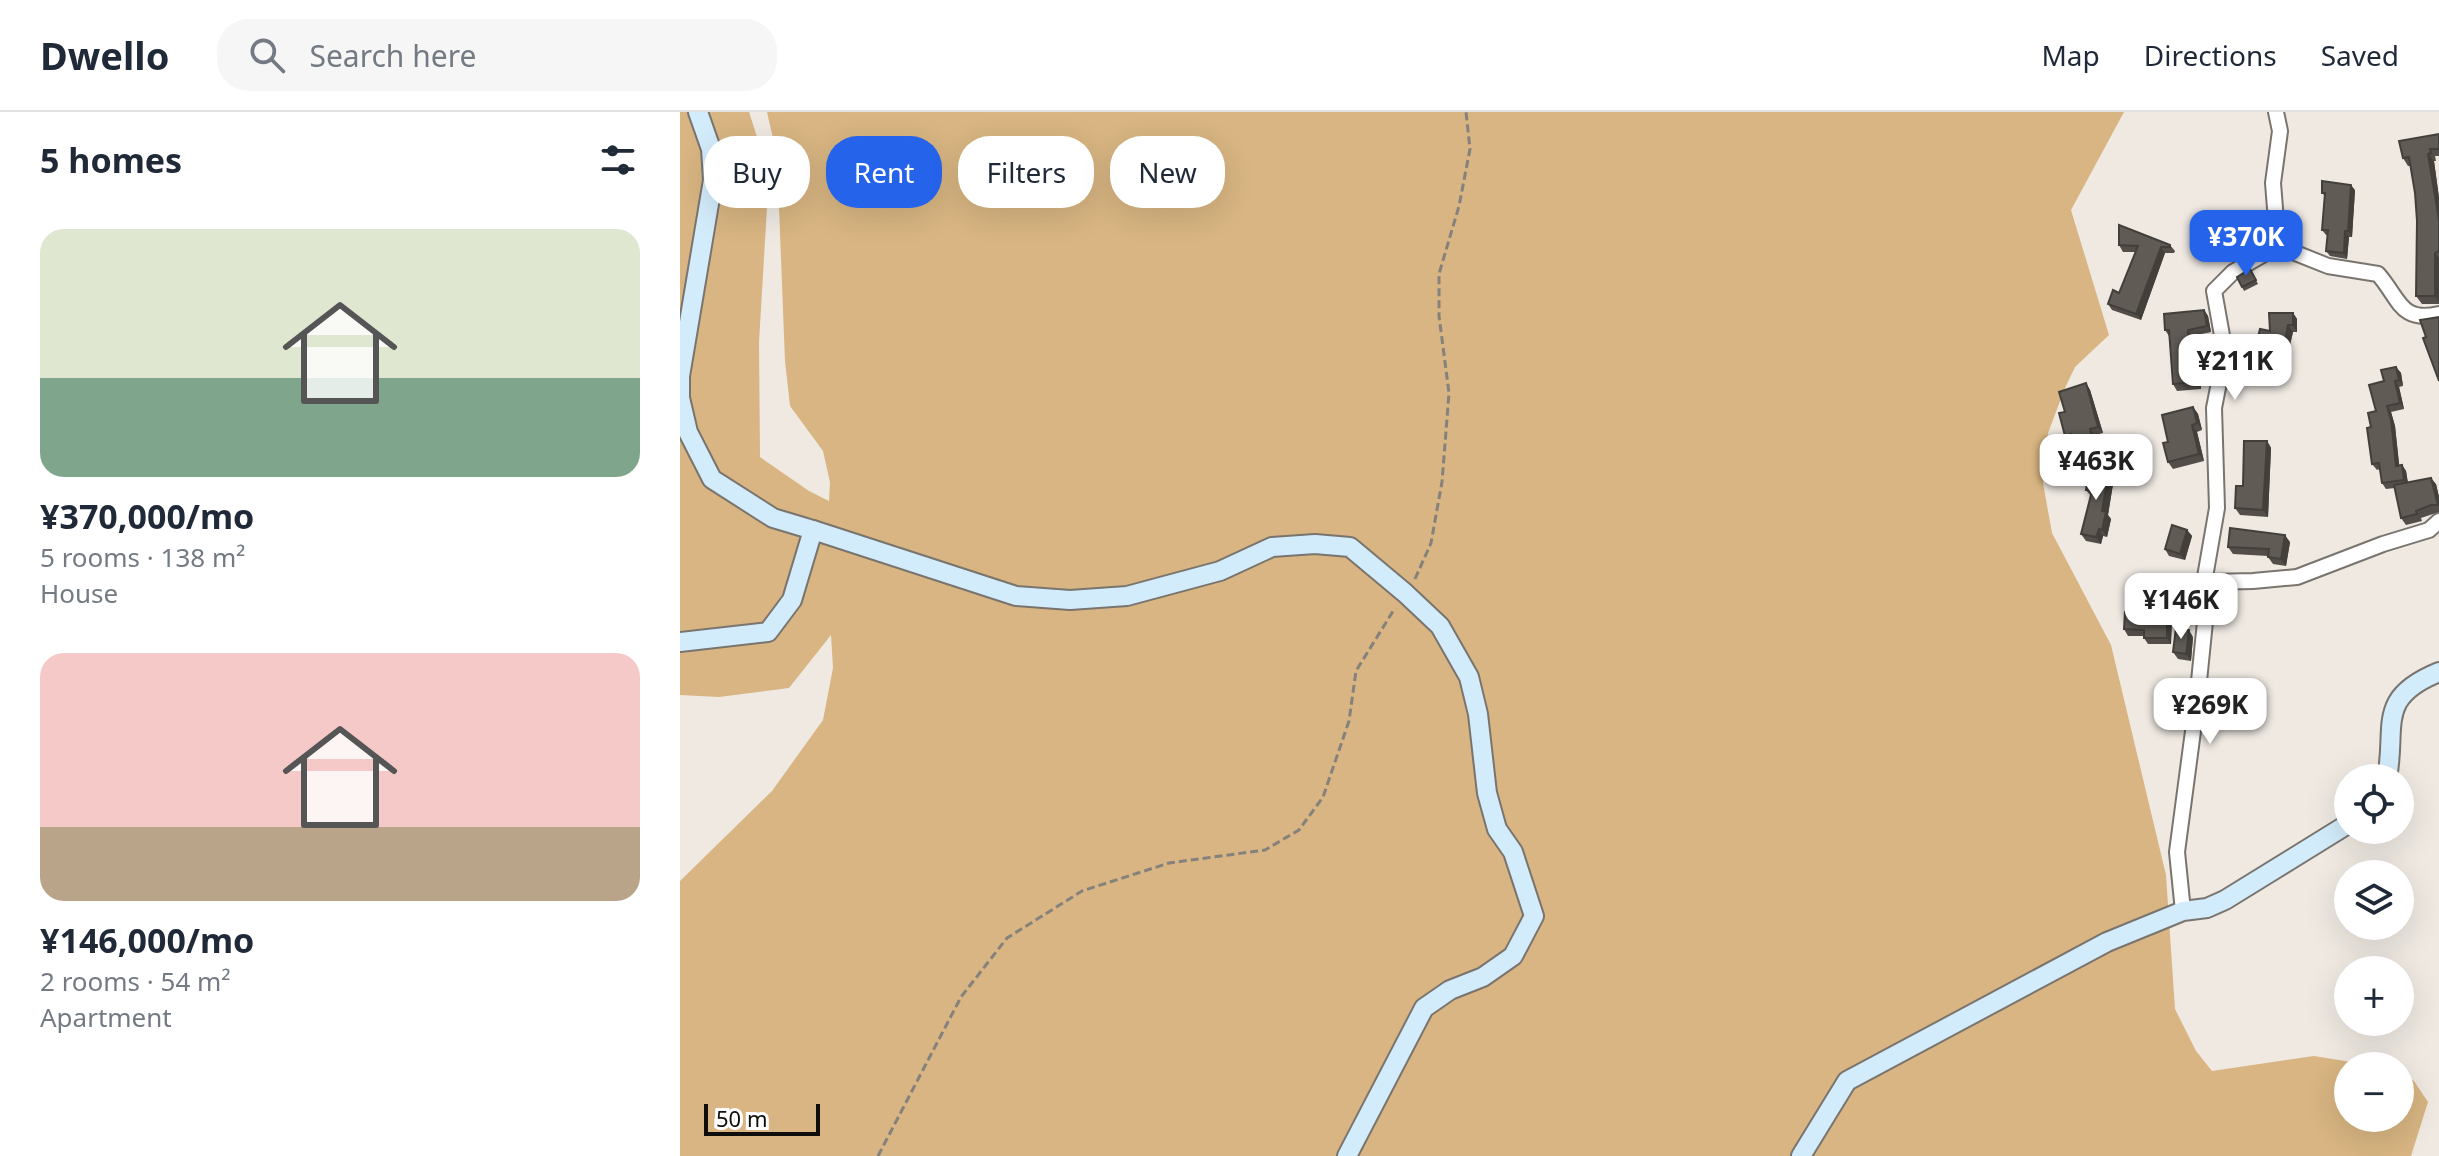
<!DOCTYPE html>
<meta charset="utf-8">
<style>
:root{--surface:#fff;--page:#f6f6f7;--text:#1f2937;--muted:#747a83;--line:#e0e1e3;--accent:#2563eb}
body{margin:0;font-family:"Noto Sans",sans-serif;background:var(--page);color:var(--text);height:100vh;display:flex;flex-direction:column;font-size:30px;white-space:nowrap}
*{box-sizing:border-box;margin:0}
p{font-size:26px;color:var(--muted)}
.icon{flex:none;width:44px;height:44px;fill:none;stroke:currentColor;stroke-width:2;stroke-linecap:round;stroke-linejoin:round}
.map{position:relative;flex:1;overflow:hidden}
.drawer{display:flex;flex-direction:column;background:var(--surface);width:680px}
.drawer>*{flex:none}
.top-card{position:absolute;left:24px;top:24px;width:760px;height:72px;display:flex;gap:16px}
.buttons{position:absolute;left:1654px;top:652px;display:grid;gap:16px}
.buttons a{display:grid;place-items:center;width:80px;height:80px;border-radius:50%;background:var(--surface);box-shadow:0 8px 32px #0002;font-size:40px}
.scale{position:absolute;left:24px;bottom:20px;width:116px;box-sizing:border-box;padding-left:8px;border:4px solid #100e0c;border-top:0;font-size:22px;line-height:28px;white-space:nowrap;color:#100e0c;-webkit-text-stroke:6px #fff;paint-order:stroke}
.price{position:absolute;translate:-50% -68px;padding:0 18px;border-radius:16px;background:#fff;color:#222;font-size:26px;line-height:52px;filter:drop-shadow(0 2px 4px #0008)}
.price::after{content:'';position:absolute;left:50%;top:48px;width:24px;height:18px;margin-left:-12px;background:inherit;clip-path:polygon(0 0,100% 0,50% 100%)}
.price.on{background:var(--accent);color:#fff}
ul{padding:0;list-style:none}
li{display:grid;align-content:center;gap:16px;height:424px;padding:0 40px}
li span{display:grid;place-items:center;height:248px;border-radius:24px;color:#555}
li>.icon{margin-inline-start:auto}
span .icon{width:144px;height:144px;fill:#fffc;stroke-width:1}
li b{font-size:34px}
h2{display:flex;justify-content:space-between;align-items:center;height:96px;padding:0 40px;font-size:34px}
.tag{padding:0 28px;border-radius:32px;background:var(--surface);box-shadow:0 8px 32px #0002;font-size:28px;line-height:72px}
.tag.on{background:var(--accent);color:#fff}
header{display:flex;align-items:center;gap:48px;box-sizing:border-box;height:112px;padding:0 40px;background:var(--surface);border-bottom:2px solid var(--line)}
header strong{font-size:38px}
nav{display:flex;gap:44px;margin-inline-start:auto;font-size:28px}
.search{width:560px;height:72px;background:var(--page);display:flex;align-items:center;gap:20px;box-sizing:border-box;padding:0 28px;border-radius:32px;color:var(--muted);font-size:30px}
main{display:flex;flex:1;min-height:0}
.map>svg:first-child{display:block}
.green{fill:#d8b582}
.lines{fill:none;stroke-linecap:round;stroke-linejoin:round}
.street-casing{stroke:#79746e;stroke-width:18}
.secondary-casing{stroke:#79746e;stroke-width:22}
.path{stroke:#85817c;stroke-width:3;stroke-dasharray:8 4;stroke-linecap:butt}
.street{stroke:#fff;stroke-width:14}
.secondary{stroke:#d3ecfb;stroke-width:18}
.wall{fill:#534e49}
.shaded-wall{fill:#43403c}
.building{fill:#605b55;stroke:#43403c;stroke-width:2}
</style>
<header>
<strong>Dwello</strong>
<div class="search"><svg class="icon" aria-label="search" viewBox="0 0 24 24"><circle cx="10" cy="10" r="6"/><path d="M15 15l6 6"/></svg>Search here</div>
<nav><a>Map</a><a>Directions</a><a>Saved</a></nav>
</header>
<main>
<section class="drawer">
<h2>5 homes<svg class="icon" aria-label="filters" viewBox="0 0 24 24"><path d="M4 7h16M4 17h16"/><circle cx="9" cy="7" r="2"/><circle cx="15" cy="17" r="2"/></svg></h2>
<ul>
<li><span style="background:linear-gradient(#dfe7d0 60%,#7fa58c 0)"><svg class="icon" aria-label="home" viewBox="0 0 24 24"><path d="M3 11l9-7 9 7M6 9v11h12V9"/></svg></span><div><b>¥370,000/mo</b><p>5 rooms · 138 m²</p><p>House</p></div></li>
<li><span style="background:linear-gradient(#f6c9c9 70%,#b9a48a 0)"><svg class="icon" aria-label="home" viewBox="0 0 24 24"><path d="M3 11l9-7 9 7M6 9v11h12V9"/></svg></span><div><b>¥146,000/mo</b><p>2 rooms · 54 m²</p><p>Apartment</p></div></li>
</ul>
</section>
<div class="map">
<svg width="1759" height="1044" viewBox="0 0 1759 1044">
<rect width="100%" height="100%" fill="#efe9e2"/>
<path class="green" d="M0 0H69L89 62 79 230 80 345 129 379 149 389 150 370 143 339 110 294 105 249 97 44 87 0H1444L1391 98 1429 223 1395 255 1385 276 1368 321 1363 371 1372 421 1431 533 1486 763 1495 897 1516 939 1532 959 1634 944 1696 954H1668V1006H1720V962L1734 969 1748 990 1731 1044H0V769L92 679 143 608 153 556 151 523 109 576 39 585 0 583Z"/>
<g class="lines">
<g class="street-casing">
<g id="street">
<path d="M1596 0 1600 19 1593 71 1598 134"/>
<path d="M1598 134 1648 154 1698 162C1720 187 1720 211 1759 202"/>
<path d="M1529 470 1573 469 1617 465 1703 432 1749 418 1759 409"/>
<path d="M1503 799 1497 740 1517 589 1529 470 1525 465 1537 396 1534 296 1545 240 1534 179 1553 160 1598 134"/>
</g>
</g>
<g class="secondary-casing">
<g id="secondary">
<path d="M133 418 336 484 390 488 447 484 540 459 592 435 635 432 670 435 725 481 760 514 789 565 798 602 807 681 817 717 833 740 854 804 833 844 803 865 770 878 744 896 667 1044"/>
<path d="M0 530 88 520 112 488 133 418 93 406 32 367 8 320 0 286V264L33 68 31 37 18 0"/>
<path d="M1707 666C1717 614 1695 586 1759 560"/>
<path d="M1121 1044 1167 969 1427 830 1503 799 1527 796 1545 788 1668 712"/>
</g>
</g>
<g class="path">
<path d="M735 467 751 431 762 370 769 281 759 204V162L779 94 790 37 786 0"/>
<path d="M198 1044 281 885 327 826 402 779 489 751 585 738 619 718 643 685 669 609 676 559 715 496"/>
</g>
<use href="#street" class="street"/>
<use href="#secondary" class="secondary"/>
</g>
<g class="wall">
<path d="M1759 22V44H1755L1756 49H1754L1759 86V192H1742L1736 184 1737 109 1735 81 1730 54H1728L1723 46Z"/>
<path d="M1675 78 1672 125H1669L1667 147 1650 144 1646 139 1648 123H1646L1642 118 1645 84 1642 81Z"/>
<path d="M1616 112 1619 115 1620 132 1607 127 1605 124Z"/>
<path d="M1439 133H1490L1495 139 1494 141H1485L1461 208 1432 198 1428 192 1439 181 1456 140H1443Z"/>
<path d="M1572 160 1578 172 1564 179 1562 175Z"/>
<path d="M1524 198 1528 204 1531 220 1512 224 1514 257 1516 256 1520 263 1521 277 1497 279 1493 272 1489 224 1485 218Z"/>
<path d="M1613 201 1617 207V220H1613L1605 254 1574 247 1570 241 1577 229Z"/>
<path d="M1716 255 1721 261 1723 274 1719 275 1724 297 1711 300 1715 314 1719 353H1722L1726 359 1728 370 1756 372 1759 385V400L1741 406 1742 409 1726 413 1721 406 1715 376 1706 377 1702 371 1700 357 1697 358 1692 352 1691 315 1704 269Z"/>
<path d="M1589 259 1594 266V270L1552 274 1547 267Z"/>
<path d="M1406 271 1410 278 1423 321 1415 323 1421 353 1402 357 1397 351 1392 329 1390 330 1385 324V300Z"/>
<path d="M1513 295 1518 302 1522 318 1517 320 1524 349 1493 357 1488 350Z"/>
<path d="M1587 329 1591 336 1588 405 1560 403 1555 396 1563 374Z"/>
<path d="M1429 359 1434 366 1428 403 1431 407 1427 425 1423 424 1421 432 1406 429 1401 422 1411 384 1406 378Z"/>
<path d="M1507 418 1512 424 1505 448 1489 444 1485 437Z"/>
<path d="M1610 430 1606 454 1593 452 1588 445V444L1553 442 1548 435Z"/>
<path d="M1492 503 1491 532H1468L1464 526V524H1448L1444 517Z"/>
<path d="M1513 525 1511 549 1498 547 1493 540Z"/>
</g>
<g class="shaded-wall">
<path d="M1748 42 1754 49 1759 86V109Z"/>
<path d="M1671 73 1675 78 1672 125 1668 119Z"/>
<path d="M1616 112 1619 115 1620 132 1617 128Z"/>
<path d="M1665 119 1669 125 1667 147 1664 141Z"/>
<path d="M1481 135 1485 141 1461 208 1456 202Z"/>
<path d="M1755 141 1759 146V190L1755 184Z"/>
<path d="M1524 198 1528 204 1531 220 1527 214Z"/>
<path d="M1613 201 1617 207V220L1613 213Z"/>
<path d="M1608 213 1613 220 1605 254 1601 248Z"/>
<path d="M1508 218 1512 224 1514 263 1510 257Z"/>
<path d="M1716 255 1721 261 1723 274 1719 268Z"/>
<path d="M1516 256 1520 263 1521 277 1516 270Z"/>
<path d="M1715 269 1719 275 1724 297 1720 291Z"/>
<path d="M1406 271 1410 278 1423 321 1418 315Z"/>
<path d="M1707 294 1711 300 1715 314 1720 360 1716 354Z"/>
<path d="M1513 295 1518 302 1522 318 1517 311Z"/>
<path d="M1512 313 1517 320 1524 349 1519 342Z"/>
<path d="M1410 317 1415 323 1421 353 1417 346Z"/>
<path d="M1587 329 1591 336 1588 405 1583 398Z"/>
<path d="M1722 353 1726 359 1728 374 1724 368Z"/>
<path d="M1429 359 1434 366 1428 403 1431 407 1427 425 1422 418V399Z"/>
<path d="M1751 366 1756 372 1759 385V395Z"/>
<path d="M1419 417 1423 424 1421 432 1416 425Z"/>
<path d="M1507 418 1512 424 1505 448 1500 442Z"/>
<path d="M1605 423 1610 430 1606 454 1601 447Z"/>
<path d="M1487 497 1492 503 1491 532 1487 526Z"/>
<path d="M1509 518 1513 525 1511 549 1506 542Z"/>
</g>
<g class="building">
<path d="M1759 22V37H1750L1751 41 1748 42 1759 108V139L1755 141V184H1736L1737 109 1735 81 1729 45 1723 46 1719 29Z"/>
<path d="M1642 69 1671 73 1668 119H1665L1664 141 1646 139 1648 118H1642L1645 81H1642Z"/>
<path d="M1616 112 1617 128 1605 124 1604 113Z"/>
<path d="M1439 113 1490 133V135H1481L1456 202 1428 192 1433 178 1439 181 1458 134 1439 133Z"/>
<path d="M1570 157 1576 168 1562 175 1557 165Z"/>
<path d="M1524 198 1527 214 1508 218 1510 257 1516 256V270L1493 272 1489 218H1485L1484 202Z"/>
<path d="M1589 201H1613V213H1608L1601 248 1570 241 1571 228 1577 229 1580 217 1590 219Z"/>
<path d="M1759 205V269L1743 226 1746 225 1740 208Z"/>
<path d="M1549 252 1589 259V263L1547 267Z"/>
<path d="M1716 255 1719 268 1715 269 1720 291 1707 294 1711 308 1716 354 1722 353 1724 368 1702 371 1699 351 1692 352 1687 316 1691 315 1688 301 1696 299 1689 273 1704 269 1701 258Z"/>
<path d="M1406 271 1418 315 1410 317 1417 346 1397 351 1391 322 1385 324 1379 301 1385 300 1379 280Z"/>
<path d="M1513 295 1517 311 1512 313 1519 342 1488 350 1483 331 1488 330 1482 303Z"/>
<path d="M1564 329H1587L1583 398 1555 396 1556 374H1563Z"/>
<path d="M1410 355 1429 359 1422 399 1426 400 1422 418 1419 417 1416 425 1401 422 1412 379 1406 378Z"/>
<path d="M1751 366 1758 393H1751L1736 399 1737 402 1721 406 1714 373Z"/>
<path d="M1492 413 1507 418 1500 442 1485 437Z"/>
<path d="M1550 416 1605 423 1601 447 1588 445 1589 437 1548 435Z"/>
<path d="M1464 497H1487V526H1464V518L1444 517 1445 500H1464Z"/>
<path d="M1496 516 1509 518 1506 542 1493 540Z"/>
</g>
</svg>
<div class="buttons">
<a><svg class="icon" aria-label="locate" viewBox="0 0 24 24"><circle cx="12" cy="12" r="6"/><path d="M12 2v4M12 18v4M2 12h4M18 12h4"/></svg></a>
<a><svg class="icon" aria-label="layers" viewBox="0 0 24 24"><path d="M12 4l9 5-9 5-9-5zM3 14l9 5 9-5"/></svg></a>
<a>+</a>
<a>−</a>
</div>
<div class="scale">50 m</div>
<b class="price on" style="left:1566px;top:166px">¥370K</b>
<b class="price" style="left:1555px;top:290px">¥211K</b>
<b class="price" style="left:1416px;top:390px">¥463K</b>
<b class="price" style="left:1501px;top:529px">¥146K</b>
<b class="price" style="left:1530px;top:634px">¥269K</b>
<div class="top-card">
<a class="tag">Buy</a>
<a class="tag on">Rent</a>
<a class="tag">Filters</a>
<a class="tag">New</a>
</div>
</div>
</main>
